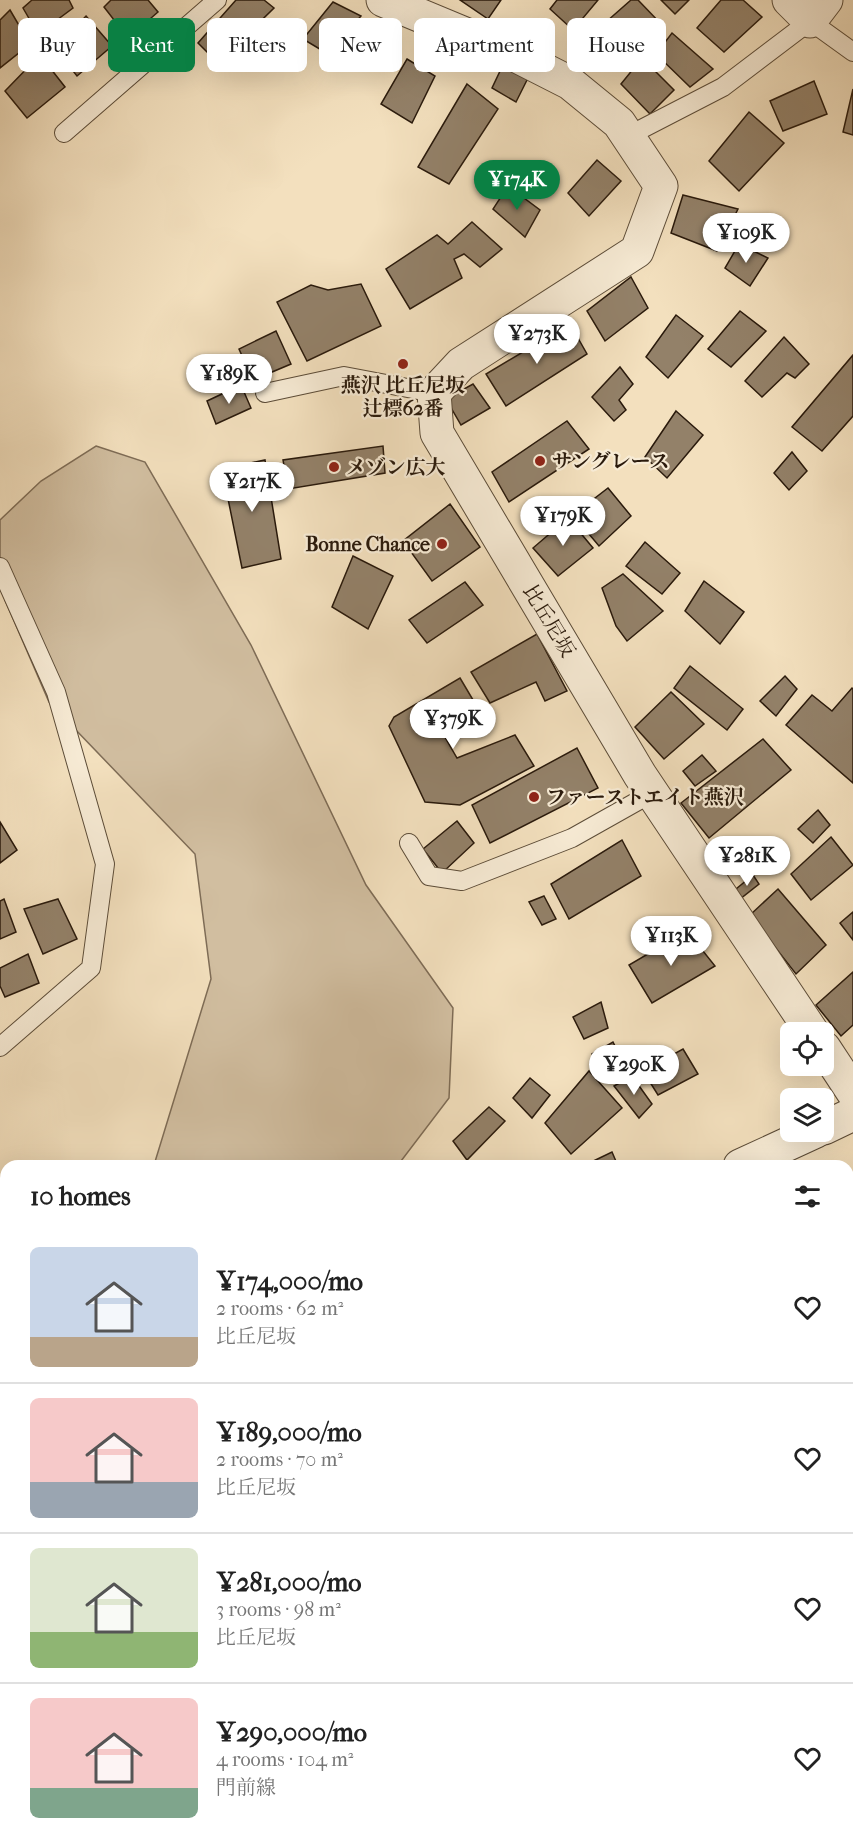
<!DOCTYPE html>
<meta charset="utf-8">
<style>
:root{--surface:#fff;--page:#f2f2f2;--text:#222;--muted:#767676;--line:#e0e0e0;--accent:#0b8043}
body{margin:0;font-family:"IM FELL French Canon","Noto Serif JP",serif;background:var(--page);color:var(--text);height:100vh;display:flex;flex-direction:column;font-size:22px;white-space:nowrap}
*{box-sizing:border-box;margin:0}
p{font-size:20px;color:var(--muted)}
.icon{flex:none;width:33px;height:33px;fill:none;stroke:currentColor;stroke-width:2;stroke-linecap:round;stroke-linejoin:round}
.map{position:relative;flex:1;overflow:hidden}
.drawer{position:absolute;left:0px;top:1160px;width:854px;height:686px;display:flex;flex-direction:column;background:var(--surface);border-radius:18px 18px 0 0;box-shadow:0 6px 24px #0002}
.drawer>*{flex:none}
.guide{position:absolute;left:18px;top:18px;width:818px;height:54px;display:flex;gap:12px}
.tools{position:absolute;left:780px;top:1022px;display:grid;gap:12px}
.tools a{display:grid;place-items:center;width:54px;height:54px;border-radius:9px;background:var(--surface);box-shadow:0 6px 24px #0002;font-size:30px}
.price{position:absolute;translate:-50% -51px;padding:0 14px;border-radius:21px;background:#fff;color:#222;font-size:20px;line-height:39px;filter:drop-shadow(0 2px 3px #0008)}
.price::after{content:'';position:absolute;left:50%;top:36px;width:18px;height:14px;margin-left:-9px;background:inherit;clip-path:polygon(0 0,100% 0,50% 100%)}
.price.selected{background:var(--accent);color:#fff}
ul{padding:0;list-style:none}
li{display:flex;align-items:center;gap:18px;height:150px;padding:0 30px}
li+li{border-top:2px solid var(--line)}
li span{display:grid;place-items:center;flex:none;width:168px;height:120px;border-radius:9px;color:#555}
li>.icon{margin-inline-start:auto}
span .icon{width:72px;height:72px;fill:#fffc;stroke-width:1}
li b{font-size:26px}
h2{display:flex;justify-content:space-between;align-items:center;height:72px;padding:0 30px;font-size:26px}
.pill{padding:0 21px;border-radius:9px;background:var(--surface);box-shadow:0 6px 24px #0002;font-size:21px;line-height:54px}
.pill.selected{background:var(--accent);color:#fff}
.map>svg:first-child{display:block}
.green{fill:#d1bea0;stroke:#7e6c56;stroke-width:1.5}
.building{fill:#938169;stroke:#2a1a0c;stroke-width:1.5}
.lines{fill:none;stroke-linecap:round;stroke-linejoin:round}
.service-casing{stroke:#5c4c38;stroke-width:20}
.minor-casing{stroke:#5c4c38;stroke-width:35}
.service{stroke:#f7ebd5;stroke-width:18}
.minor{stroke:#f7ebd5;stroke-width:33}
.poi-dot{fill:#8f2418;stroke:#f7ebd5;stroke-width:2}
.labels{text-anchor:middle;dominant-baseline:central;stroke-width:4.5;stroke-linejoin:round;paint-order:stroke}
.poi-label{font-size:20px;font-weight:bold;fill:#2a1a0c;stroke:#f7ebd5;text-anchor:start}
.street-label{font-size:20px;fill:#2a1a0c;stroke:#f7ebd5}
</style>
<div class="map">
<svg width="853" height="1844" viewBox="0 0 853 1844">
<rect width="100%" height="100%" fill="#f3e0be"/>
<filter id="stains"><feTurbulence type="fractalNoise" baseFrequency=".00333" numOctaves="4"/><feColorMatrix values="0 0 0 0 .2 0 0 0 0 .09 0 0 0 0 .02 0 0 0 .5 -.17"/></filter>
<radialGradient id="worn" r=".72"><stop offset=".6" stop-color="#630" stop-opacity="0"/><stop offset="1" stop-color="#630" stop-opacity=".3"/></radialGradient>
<path class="green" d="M96 446 145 462 251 645 366 885 453 1008 449 1098 398 1165H154L211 979 195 854 49 702 5 600 0 566V520L41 481Z"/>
<g class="building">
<path d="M32 0H69L73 8 38 34 23 8Z"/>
<path d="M111 0H148L158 12 128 38 104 7Z"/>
<path d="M236 0H264L274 8 218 63 198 43Z"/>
<path d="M460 0H501L488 19Z"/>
<path d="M557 0H598L573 30 550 9Z"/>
<path d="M631 0H638L662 25 613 67 590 36Z"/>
<path d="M661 0H689L675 14Z"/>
<path d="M721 0H743L762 17 724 52 697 28Z"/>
<path d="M333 2 361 16 328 54 303 39Z"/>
<path d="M10 10 30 44 0 68V20Z"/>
<path d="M86 16 112 46 77 76 55 48Z"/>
<path d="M672 33 713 69 690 87 656 54Z"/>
<path d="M40 55 65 87 27 118 5 91Z"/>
<path d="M642 58 674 90 650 114 621 84Z"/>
<path d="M407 59 435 76 412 123 381 104Z"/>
<path d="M502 67 528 78 516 102 492 88Z"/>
<path d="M814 81 827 114 783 131 770 101Z"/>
<path d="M467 84 498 109 449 184 418 167Z"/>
<path d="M853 89V135L843 132Z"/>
<path d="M749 112 784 143 739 191 709 161Z"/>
<path d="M597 160 621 181 589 216 568 193Z"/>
<path d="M508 186 540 210 525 237 493 209Z"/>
<path d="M683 195 738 209 717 251 671 233Z"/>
<path d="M472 222 502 249 480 267 464 254 454 259 462 278 410 309 386 269 437 235 448 244Z"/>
<path d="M739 244 768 258 750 286 725 268Z"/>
<path d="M631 277 648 308 605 341 587 311Z"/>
<path d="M361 284 381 326 307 361 277 302 311 285 328 290Z"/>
<path d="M740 311 766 331 731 367 708 349Z"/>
<path d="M676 315 703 336 668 378 646 357Z"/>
<path d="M570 324 587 354 506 406 486 374Z"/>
<path d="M276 331 291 364 253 380 239 349Z"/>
<path d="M784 337 809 364 795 378 787 373 762 397 745 381Z"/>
<path d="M853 355V416L822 451 792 427Z"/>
<path d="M620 367 633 384 619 400 626 410 614 421 592 397Z"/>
<path d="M473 384 490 408 461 425 446 399Z"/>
<path d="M241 385 251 408 216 424 207 401Z"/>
<path d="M676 411 703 435 667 478 645 457Z"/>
<path d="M567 421 589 449 509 502 492 472Z"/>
<path d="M383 446 385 473 288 489 283 460Z"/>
<path d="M792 452 807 471 789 490 774 473Z"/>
<path d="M265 460 281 559 242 568 222 469Z"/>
<path d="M608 488 631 516 599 546 573 515Z"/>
<path d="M450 504 480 547 432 581 403 541Z"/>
<path d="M568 518 593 548 558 576 533 548Z"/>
<path d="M645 542 680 573 662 594 626 566Z"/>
<path d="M353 556 393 576 368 629 332 607Z"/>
<path d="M623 574 663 611 627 641 616 626 602 588Z"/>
<path d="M704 581 744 612 720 644 685 611Z"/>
<path d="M465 582 483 605 427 643 409 620Z"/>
<path d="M537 634 567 691 545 701 536 682 490 703 471 672Z"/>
<path d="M690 666 743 709 727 730 674 688Z"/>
<path d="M785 676 797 689 776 716 760 701Z"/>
<path d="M460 678 479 710 442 732 457 758 515 735 534 766 460 805 425 802 389 726 394 717Z"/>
<path d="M852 688 853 689V783L786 725 812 695 832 711Z"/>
<path d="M671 692 704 724 664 759 635 727Z"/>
<path d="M763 739 791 770 709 838 681 803Z"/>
<path d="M577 748 598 788 490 843 472 805Z"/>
<path d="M702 755 716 771 695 786 683 771Z"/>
<path d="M818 810 830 825 813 843 798 829Z"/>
<path d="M457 821 474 843 442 873 423 849Z"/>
<path d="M0 822 17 850 0 863Z"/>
<path d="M831 837 853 865 811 900 791 874Z"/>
<path d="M622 840 641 876 569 919 551 884Z"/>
<path d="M753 875 759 884 740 899 736 889Z"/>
<path d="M778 889 826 945 796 974 750 915Z"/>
<path d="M544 896 556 919 542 925 529 902Z"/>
<path d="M4 899 16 932 0 939V901Z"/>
<path d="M58 899 77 939 43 954 24 909Z"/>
<path d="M853 912V940L840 923Z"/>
<path d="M687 931 715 966 652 1003 629 965Z"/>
<path d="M28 954 39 983 5 997 0 986V968Z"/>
<path d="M853 972V1025L841 1036 816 1005Z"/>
<path d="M601 1002 608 1028 584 1039 573 1017Z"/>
<path d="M613 1042 623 1062 605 1072 592 1054Z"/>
<path d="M683 1049 698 1074 658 1095 643 1071Z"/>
<path d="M589 1071 622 1108 571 1154 545 1123Z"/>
<path d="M632 1076 652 1104 639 1118 614 1086Z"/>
<path d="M530 1078 550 1095 532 1118 513 1098Z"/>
<path d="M489 1107 505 1121 467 1160 453 1141Z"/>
<path d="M612 1152 618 1166H583Z"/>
<path d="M848 1196 853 1207V1321L848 1324Z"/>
<path d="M853 1429V1457L848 1446V1431Z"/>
<path d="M6 1615V1651L0 1647V1627Z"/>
<path d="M4 1729 6 1730V1779L0 1775V1735Z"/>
<path d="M848 1776 853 1782V1844H654L650 1839H848Z"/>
<path d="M44 1839H72L70 1844H41Z"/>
<path d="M316 1839H373L367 1844H312Z"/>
<path d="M560 1839H593L597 1844H554Z"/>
</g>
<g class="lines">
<g class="service-casing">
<g id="service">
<path d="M64 133 217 0"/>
<path d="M628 136 723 87 810 21 853 52"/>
<path d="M265 393 344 376 434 393"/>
<path d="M0 567 56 692 105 864 91 968 0 1047"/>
<path d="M409 843 429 876 462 881 572 838 652 793"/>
<path d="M0 1506 6 1507"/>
</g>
</g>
<g class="minor-casing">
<g id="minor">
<path d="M383 0 513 54 570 83 619 123 661 186 637 251 461 364 434 393 437 433 640 775 812 1032"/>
<path d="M789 0 810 21 826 0"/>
<path d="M824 1048 853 1092"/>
<path d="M824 1128 853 1114"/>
<path d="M740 1166 816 1131"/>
<path d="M848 1566 853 1562"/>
<path d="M0 1690 6 1693"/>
<path d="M625 1839 629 1844"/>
<path d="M27 1844 30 1839"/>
<path d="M519 1844 525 1839"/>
</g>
</g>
<use href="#service" class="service"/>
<use href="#minor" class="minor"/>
</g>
<g class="poi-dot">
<circle cx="403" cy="364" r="6"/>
<circle cx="540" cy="461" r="6"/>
<circle cx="334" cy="467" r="6"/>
<circle cx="442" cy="544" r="6"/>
<circle cx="534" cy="797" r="6"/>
</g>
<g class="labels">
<g class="poi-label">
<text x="403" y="385" text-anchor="middle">燕沢 比丘尼坂<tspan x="403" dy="23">辻標62番</tspan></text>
<text x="552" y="461">サングレース</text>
<text x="346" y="467">メゾン広大</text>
<text x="430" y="544" text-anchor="end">Bonne Chance</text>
<text x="546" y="797">ファーストエイト燕沢</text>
</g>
<g class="street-label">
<text transform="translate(549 621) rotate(59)">比丘尼坂</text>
</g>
</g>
<rect width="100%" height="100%" filter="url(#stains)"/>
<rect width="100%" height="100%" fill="url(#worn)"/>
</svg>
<div class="tools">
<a><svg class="icon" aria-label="locate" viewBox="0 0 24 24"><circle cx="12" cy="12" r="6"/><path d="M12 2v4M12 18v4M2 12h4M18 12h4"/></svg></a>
<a><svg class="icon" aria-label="layers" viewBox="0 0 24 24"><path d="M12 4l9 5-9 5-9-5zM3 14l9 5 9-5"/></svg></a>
</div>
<b class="price selected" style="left:517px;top:211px">¥174K</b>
<b class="price" style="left:746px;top:264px">¥109K</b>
<b class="price" style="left:537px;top:365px">¥273K</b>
<b class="price" style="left:229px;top:405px">¥189K</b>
<b class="price" style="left:252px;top:513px">¥217K</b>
<b class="price" style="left:563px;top:547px">¥179K</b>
<b class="price" style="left:453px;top:750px">¥379K</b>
<b class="price" style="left:747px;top:887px">¥281K</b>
<b class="price" style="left:671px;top:967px">¥113K</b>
<b class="price" style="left:634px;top:1096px">¥290K</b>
<div class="guide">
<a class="pill">Buy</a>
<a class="pill selected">Rent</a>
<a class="pill">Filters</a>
<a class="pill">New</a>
<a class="pill">Apartment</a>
<a class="pill">House</a>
</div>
<section class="drawer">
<h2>10 homes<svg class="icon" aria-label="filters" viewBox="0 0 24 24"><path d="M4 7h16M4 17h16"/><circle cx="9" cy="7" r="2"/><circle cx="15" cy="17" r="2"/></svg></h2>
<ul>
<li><span style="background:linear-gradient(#c9d6e8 75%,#b9a48a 0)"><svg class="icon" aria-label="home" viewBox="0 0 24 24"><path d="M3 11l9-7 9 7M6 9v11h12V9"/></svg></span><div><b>¥174,000/mo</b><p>2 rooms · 62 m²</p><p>比丘尼坂</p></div><svg class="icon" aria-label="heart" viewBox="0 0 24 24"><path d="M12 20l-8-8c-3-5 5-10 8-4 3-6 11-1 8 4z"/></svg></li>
<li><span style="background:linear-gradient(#f6c9c9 70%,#9aa5b1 0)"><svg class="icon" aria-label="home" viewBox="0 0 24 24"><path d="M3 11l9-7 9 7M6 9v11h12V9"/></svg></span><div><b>¥189,000/mo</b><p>2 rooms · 70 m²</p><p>比丘尼坂</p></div><svg class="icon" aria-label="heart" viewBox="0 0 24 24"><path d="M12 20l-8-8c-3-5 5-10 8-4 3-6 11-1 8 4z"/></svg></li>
<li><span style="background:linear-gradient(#dfe7d0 70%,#8fb573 0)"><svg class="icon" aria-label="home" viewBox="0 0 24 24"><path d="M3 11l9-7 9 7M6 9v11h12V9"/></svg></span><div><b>¥281,000/mo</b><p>3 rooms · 98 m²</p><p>比丘尼坂</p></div><svg class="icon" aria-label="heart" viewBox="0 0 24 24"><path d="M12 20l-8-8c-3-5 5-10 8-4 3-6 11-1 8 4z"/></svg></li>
<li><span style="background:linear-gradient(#f6c9c9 75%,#7fa58c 0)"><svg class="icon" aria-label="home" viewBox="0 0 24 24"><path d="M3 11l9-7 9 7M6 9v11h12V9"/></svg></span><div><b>¥290,000/mo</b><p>4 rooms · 104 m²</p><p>門前線</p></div><svg class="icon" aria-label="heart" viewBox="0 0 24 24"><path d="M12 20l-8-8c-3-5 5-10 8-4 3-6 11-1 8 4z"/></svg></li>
</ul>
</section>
</div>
